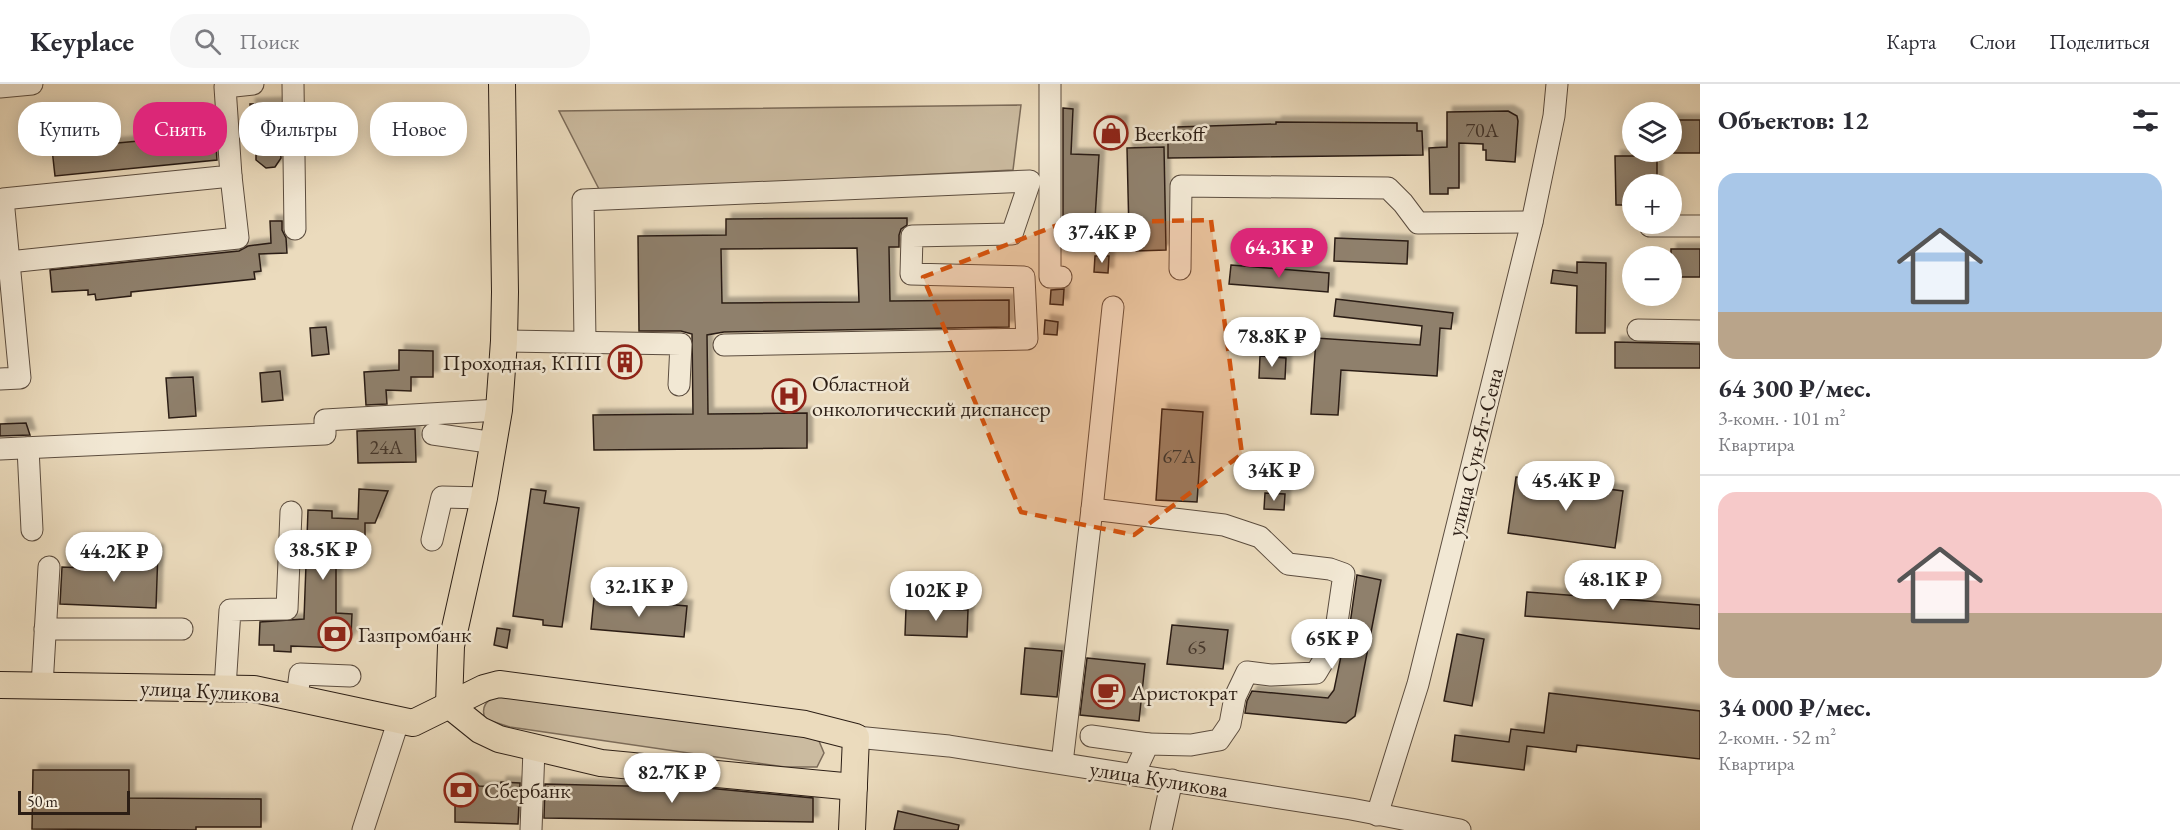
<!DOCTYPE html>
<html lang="ru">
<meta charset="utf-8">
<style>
:root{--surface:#fff;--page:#f7f7f7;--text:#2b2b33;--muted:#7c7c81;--line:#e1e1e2;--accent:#db2777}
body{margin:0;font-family:"EB Garamond",serif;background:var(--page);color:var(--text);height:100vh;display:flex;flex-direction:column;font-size:22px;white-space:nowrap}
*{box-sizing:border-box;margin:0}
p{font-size:20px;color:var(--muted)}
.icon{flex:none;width:33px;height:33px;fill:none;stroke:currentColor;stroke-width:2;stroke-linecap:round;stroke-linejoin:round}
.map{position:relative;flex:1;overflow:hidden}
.side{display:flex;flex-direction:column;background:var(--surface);width:480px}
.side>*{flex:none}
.guide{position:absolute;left:18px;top:18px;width:570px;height:54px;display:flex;gap:12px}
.tools{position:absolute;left:1622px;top:18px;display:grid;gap:12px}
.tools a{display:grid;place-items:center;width:60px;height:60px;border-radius:50%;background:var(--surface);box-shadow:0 3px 15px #0003;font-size:30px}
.scale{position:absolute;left:18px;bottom:15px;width:112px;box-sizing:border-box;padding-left:6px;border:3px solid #2c1e15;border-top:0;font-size:16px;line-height:21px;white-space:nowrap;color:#2c1e15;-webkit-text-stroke:4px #f2e8d4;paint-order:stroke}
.price{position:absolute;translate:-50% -51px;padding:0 14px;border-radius:21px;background:#fff;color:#222;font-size:20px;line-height:39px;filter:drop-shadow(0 2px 3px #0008)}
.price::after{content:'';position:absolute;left:50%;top:36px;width:18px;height:14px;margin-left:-9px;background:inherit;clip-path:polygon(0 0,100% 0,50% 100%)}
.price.on{background:var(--accent);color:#fff}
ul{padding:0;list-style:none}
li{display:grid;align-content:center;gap:12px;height:318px;padding:0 18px}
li+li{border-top:2px solid var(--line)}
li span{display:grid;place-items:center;height:186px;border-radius:18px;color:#555}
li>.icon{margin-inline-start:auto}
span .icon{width:108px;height:108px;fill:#fffc;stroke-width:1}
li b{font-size:26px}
h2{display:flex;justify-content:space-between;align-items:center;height:72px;padding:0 18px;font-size:26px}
.chip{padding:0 21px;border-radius:24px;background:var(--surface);box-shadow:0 3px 15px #0003;font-size:21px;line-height:54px}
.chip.on{background:var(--accent);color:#fff}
header{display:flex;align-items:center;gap:36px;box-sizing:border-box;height:84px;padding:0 30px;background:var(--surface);border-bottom:2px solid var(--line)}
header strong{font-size:28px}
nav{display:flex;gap:33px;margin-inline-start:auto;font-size:21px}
.search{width:420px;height:54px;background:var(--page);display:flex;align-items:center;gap:15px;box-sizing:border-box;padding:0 21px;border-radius:24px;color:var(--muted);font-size:22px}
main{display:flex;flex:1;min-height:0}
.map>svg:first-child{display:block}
.green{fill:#cbbba0;stroke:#7c6c5a;stroke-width:1.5}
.building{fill:#8f806c;stroke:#2c1e15;stroke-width:1.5;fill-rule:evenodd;filter:url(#shadow)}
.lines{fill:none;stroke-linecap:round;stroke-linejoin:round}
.minor-casing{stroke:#5c4d3f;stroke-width:23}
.major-casing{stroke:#2c1e15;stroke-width:28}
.minor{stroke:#f2e8d4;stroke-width:21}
.major{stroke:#ebdbbd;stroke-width:26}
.marked{fill:#d5530d;fill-opacity:0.2;stroke:#d5530d;stroke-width:4.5;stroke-dasharray:12 8;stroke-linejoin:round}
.labels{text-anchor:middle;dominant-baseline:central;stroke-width:5;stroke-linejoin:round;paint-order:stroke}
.number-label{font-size:20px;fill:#45362b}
.poi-label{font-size:22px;fill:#2c1e15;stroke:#f2e8d4;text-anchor:start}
.street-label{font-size:22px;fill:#2c1e15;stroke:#f2e8d4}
</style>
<header>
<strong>Keyplace</strong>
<div class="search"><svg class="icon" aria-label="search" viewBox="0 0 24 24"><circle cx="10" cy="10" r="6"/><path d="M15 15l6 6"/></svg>Поиск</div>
<nav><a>Карта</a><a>Слои</a><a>Поделиться</a></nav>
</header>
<main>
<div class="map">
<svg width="1700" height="746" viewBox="0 0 1700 746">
<defs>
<filter id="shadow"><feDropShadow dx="5.5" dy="-5.5" stdDeviation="1.5" flood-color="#0004"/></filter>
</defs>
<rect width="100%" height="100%" fill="#ebdbbd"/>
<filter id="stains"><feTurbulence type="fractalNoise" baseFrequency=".00333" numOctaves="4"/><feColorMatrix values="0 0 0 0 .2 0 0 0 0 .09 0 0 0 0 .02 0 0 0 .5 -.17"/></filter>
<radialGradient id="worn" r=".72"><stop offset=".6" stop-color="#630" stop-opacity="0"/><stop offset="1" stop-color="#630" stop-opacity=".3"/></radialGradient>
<g class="green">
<path d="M1021 21 1013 86 600 107 559 27Z"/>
<path d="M512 610 789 648 819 657 824 669 817 683H785L510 643 485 635C478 615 497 612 512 610Z"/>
</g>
<g class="building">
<path d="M280 19 281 38 251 39 250 20Z"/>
<path d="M1063 24 1073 25 1071 70 1099 71 1094 151H1063Z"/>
<path d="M1508 27 1517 32 1518 37 1515 78 1486 76V66H1483V60L1459 59V104H1448V110H1430L1429 64 1447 63V28Z"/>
<rect x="1671" y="36" width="29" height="33"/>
<path d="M1101 37H1122V61H1100Z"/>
<path d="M1276 38 1417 39V47H1422L1423 71 1168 74V49H1176V43L1276 40Z"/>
<path d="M215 50 217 76 55 92 52 65Z"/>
<path d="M270 56 280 64 281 74 275 83 266 84 256 76V67L261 60Z"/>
<path d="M1164 63 1166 166 1136 167V150H1129L1127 64Z"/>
<path d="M1615 72H1657V100H1632V121H1616Z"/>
<path d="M907 134V141L901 145 899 151V163H889L890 217 1009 216V243L724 248 707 251 708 330 807 329V364L594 366 593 331 693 330 692 250 681 247H639L638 152 726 151V135ZM857 164 859 218 722 219 721 165Z"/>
<path d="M270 137H282V146L286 154 287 169 259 170 261 187 254 188 255 195 131 208V212L96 216 95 210 88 211V206L52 208 50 186 239 167 248 162 271 159Z"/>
<path d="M1335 154 1408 157 1407 180 1334 177Z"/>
<rect x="1671" y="165" width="29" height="28"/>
<path d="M1095 172H1109L1108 189 1094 188Z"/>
<path d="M1577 178 1606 179 1605 249H1576L1577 202 1551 199 1553 186 1577 189Z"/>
<path d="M1231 181 1329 189 1328 208 1229 200Z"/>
<path d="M1064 205 1063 221 1050 220 1051 206Z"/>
<path d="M1336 215 1453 229 1451 245 1440 244 1437 292 1341 286 1338 331 1311 330 1316 254 1420 261 1422 242 1334 232Z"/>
<path d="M1045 236 1058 238 1057 251 1044 250Z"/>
<path d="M326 243 329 270 312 272 310 244Z"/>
<path d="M1615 258 1700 260V284H1615Z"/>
<path d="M399 266 433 267V293H411V307L386 306 387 320 366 321 364 288 399 286Z"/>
<path d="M1260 272 1286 274 1285 295 1259 294Z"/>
<path d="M280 287 283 316 262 318 260 289Z"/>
<path d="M193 293 196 332 169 334 166 294Z"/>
<path d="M1162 325 1203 328 1197 418 1156 416Z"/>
<path d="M26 339 30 351 0 352V340Z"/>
<path d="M415 345 416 378 358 379 357 347Z"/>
<path d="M1516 393 1623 407 1615 464 1508 449Z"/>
<path d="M359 405 388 407 375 439H365V454L336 453V529L352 530 351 553 342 564 291 562V568L274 567V561H259L260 538 304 535 308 426 332 427V434L358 435Z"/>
<path d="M531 405 546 407 544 419 579 424 562 543 543 541V536L513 532Z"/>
<path d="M1265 409 1285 410 1284 426 1264 425Z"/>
<path d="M128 465 158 466 156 524 60 520 62 483 127 486Z"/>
<path d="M1357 491 1381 496 1355 632 1346 639 1245 629 1247 617 1252 607 1328 614 1334 606 1341 572 1347 561Z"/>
<path d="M1527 508 1700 521V545L1525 532Z"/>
<path d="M594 514 687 522 684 553 591 545Z"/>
<path d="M906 524 968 526 967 553 905 551Z"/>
<path d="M1172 541 1228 546 1223 585 1167 580Z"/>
<path d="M497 544 510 546 507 564 494 561Z"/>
<path d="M1457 550 1484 555 1472 622 1444 617Z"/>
<path d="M1025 564 1062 567 1057 613 1021 610Z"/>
<path d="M1087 574 1145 580 1139 637 1080 631Z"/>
<path d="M1549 609 1700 627V675L1577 661 1576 668 1527 662 1524 686 1452 677 1455 651 1509 658 1511 645 1544 649Z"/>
<path d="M33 686H129V714L261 715V743H196V746L32 745Z"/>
<path d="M462 692 472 695 479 702 500 703 501 698 520 699 518 740 455 738V716H448L449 706 457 694Z"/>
<path d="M545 700 707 704 813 714V738L544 734Z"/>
<path d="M898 727 959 741 958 746H894Z"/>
</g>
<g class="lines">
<g class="minor-casing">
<g id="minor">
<path d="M293 0 295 145"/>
<path d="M1050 0V193H1061"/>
<path d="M0 3 32 0"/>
<path d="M1650 142H1700"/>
<path d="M9 178 238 154 231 92"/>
<path d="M1180 185 1181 102 1388 104 1403 119 1418 139 1532 138"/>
<path d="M1638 246 1700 247"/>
<path d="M504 257 681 260 679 301"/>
<path d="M585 257 583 116 1030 97 1012 150 912 152 911 190 1024 193 1027 255 724 261"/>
<path d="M0 295 20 294 3 115 231 92 225 3 253 0"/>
<path d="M433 350 495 359"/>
<path d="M28 364 32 446"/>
<path d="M0 365 325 350V336L499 326"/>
<path d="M1092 425 1113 223"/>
<path d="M432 456 442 413 484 414"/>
<path d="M45 545H182"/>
<path d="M42 602 49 483"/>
<path d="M225 604 230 526 287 525 291 428"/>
<path d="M297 614 300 590 350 592"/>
<path d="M1091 652 1148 660"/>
<path d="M856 653 949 662 1000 670 1351 725 1460 746"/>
<path d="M1062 679 1092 425 1224 441 1260 453 1288 480 1330 485 1344 490 1334 559 1316 589 1271 591 1247 588 1235 613 1230 640 1219 656 1191 661 1148 660 1134 690"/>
<path d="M1377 731 1418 600 1532 138 1554 32 1557 0"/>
<path d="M363 746 399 635"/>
<path d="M531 746 534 665"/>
<path d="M1161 746 1172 696"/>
</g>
</g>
<g class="major-casing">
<g id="major">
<path d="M0 601 254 605 413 639 484 604 499 600 805 640 856 653 852 746"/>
<path d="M449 621 451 562 484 414 499 326 504 257 505 208 502 0"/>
<path d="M449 621 480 646 499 655 601 679 854 703"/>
</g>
</g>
<use href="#minor" class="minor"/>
<use href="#major" class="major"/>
</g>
<path class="marked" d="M1211 136 1242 370 1134 451 1021 428 923 193 1063 139Z"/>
<defs>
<g id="shop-ring" transform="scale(1.725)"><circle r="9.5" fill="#f2e8d4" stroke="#8f2418" stroke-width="1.5"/><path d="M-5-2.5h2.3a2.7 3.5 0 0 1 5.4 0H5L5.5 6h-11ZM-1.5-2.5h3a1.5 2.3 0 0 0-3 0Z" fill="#8f2418"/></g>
<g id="building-ring" transform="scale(1.725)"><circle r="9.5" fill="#f2e8d4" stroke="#8f2418" stroke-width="1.5"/><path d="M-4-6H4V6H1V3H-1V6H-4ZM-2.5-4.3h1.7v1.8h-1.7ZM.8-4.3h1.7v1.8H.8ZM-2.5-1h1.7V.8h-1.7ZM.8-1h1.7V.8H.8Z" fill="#8f2418"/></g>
<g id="hospital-ring" transform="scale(1.725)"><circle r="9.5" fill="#f2e8d4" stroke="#8f2418" stroke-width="1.5"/><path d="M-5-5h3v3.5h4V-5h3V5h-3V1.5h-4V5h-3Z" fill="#8f2418"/></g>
<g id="bank-ring" transform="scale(1.725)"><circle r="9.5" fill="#f2e8d4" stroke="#8f2418" stroke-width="1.5"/><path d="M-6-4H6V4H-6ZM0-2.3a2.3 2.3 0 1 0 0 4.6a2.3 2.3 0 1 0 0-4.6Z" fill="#8f2418"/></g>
<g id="cafe-ring" transform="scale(1.725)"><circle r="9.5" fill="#f2e8d4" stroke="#8f2418" stroke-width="1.5"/><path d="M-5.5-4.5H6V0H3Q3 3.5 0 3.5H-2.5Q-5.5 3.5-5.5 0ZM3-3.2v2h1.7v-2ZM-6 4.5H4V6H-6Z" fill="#8f2418"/></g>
</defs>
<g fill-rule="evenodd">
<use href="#shop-ring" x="1111" y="49"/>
<use href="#building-ring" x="625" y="278"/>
<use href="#hospital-ring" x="789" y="312"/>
<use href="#bank-ring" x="335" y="550"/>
<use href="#cafe-ring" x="1108" y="608"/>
<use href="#bank-ring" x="461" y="706"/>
</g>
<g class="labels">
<g class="number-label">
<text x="1482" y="46">70А</text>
<text x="386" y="363">24А</text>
<text x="1179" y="372">67А</text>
<text x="1197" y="563">65</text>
</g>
<g class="poi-label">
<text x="1134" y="49">Beerkoff</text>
<text x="602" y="278" text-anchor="end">Проходная, КПП</text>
<text x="812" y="299">Областной<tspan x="812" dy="25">онкологический диспансер</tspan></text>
<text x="358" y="550">Газпромбанк</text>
<text x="1131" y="608">Аристократ</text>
<text x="484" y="706">Сбербанк</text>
</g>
<g class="street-label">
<text transform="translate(1475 368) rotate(-76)">улица Сун-Ят-Сена</text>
<text transform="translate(210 607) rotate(3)">улица Куликова</text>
<text transform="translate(1159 695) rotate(9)">улица Куликова</text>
</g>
</g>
<rect width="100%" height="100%" filter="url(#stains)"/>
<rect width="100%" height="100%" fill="url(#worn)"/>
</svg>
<div class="tools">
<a><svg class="icon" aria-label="layers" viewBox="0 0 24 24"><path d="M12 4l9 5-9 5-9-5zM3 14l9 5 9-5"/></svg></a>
<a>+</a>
<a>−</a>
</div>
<div class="scale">50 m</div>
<b class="price" style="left:1102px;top:180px">37.4K ₽</b>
<b class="price on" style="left:1279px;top:195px">64.3K ₽</b>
<b class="price" style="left:1272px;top:284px">78.8K ₽</b>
<b class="price" style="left:1274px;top:418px">34K ₽</b>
<b class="price" style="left:1566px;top:428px">45.4K ₽</b>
<b class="price" style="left:323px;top:497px">38.5K ₽</b>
<b class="price" style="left:114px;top:499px">44.2K ₽</b>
<b class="price" style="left:1613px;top:527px">48.1K ₽</b>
<b class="price" style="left:639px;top:534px">32.1K ₽</b>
<b class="price" style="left:936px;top:538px">102K ₽</b>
<b class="price" style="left:1332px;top:586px">65K ₽</b>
<b class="price" style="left:672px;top:720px">82.7K ₽</b>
<div class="guide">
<a class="chip">Купить</a>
<a class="chip on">Снять</a>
<a class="chip">Фильтры</a>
<a class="chip">Новое</a>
</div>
</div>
<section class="side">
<h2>Объектов: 12<svg class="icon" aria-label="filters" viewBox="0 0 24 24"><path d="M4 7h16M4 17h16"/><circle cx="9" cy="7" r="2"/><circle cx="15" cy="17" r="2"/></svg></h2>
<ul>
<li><span style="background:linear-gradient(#a9c7e8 75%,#b9a48a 0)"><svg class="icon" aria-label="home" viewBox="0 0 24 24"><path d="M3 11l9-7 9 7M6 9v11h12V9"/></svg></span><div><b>64 300 ₽/мес.</b><p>3-комн. · 101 m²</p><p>Квартира</p></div></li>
<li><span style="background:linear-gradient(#f6c9c9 65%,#b9a48a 0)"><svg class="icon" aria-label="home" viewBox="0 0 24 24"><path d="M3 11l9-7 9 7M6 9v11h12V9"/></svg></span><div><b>34 000 ₽/мес.</b><p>2-комн. · 52 m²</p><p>Квартира</p></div></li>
</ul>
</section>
</main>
